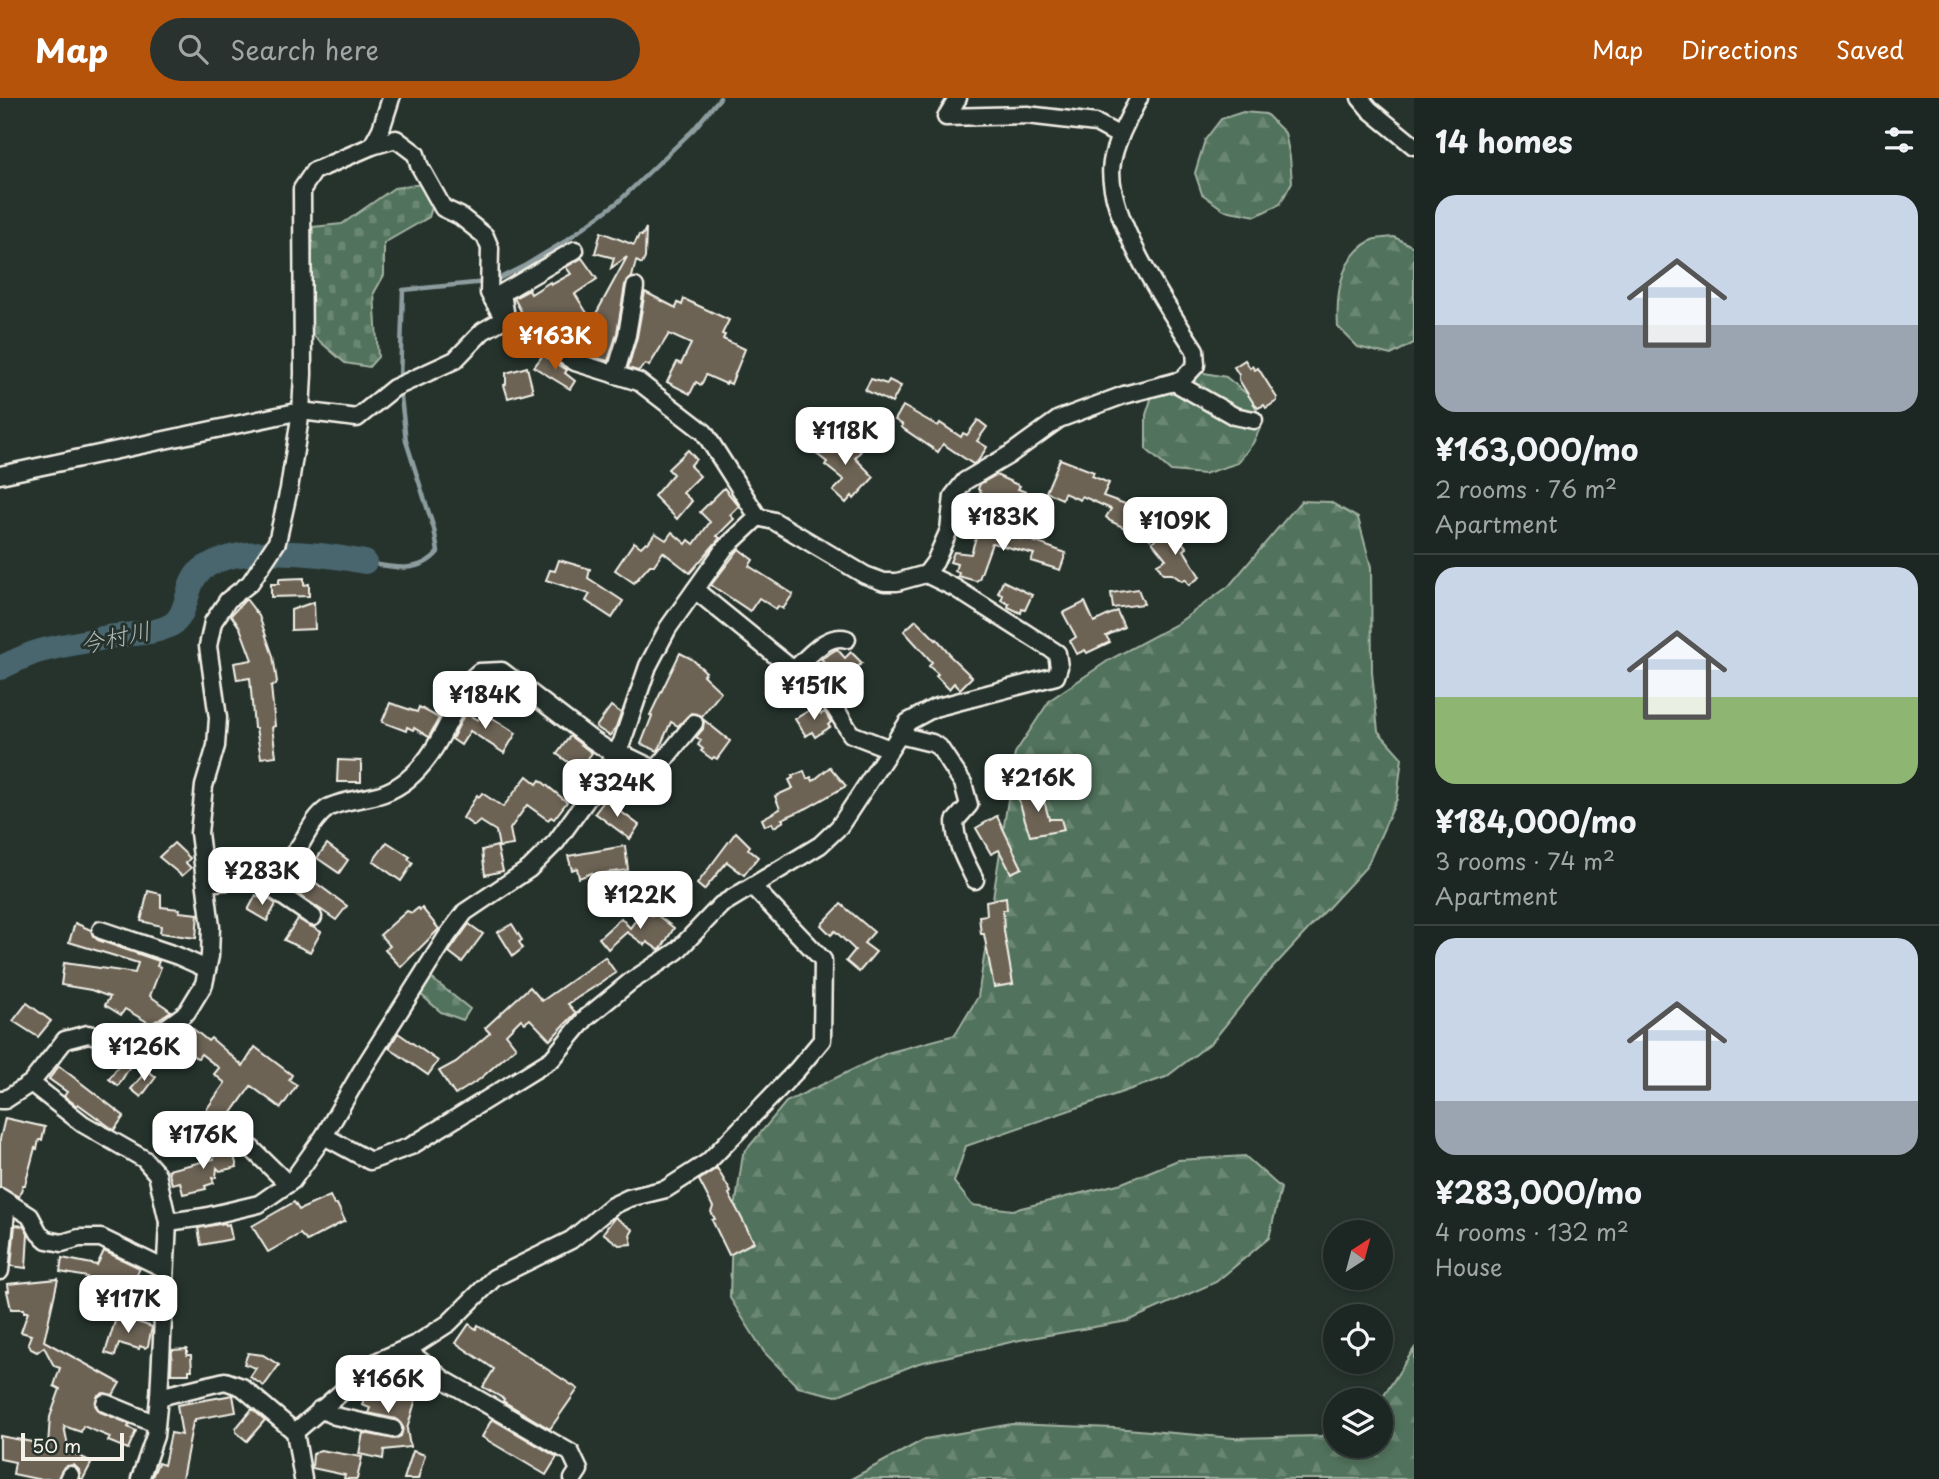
<!DOCTYPE html>
<meta charset="utf-8">
<style>
:root{--surface:#1c2622;--page:#29322f;--text:#f1f3f6;--muted:#a0a5a5;--line:#3a4340;--accent:#b45309}
body{margin:0;font-family:"Playpen Sans","Klee One",sans-serif;background:var(--page);color:var(--text);height:100vh;display:flex;flex-direction:column;font-size:26px;white-space:nowrap}
*{box-sizing:border-box;margin:0}
p{font-size:23px;color:var(--muted)}
.icon{flex:none;width:38px;height:38px;fill:none;stroke:currentColor;stroke-width:2;stroke-linecap:round;stroke-linejoin:round}
.map{position:relative;flex:1;overflow:hidden}
.drawer{display:flex;flex-direction:column;background:var(--surface);width:525px}
.drawer>*{flex:none}
.needle{width:46px;rotate:36deg}
.controls{position:absolute;left:1323px;top:1122px;display:grid;gap:14px}
.controls a{display:grid;place-items:center;width:70px;height:70px;border-radius:50%;background:var(--surface);box-shadow:0 4px 10px #0003,0 0 0 2px var(--line);font-size:35px}
.scale{position:absolute;left:21px;bottom:18px;width:103px;box-sizing:border-box;padding-left:7px;border:4px solid #f4f1e8;border-top:0;font-size:19px;line-height:24px;white-space:nowrap;color:#f4f1e8;-webkit-text-stroke:5px #26332d;paint-order:stroke}
.price{position:absolute;translate:-50% -60px;padding:0 16px;border-radius:14px;background:#fff;color:#222;font-size:23px;line-height:46px;filter:drop-shadow(0 2px 4px #0008)}
.price::after{content:'';position:absolute;left:50%;top:42px;width:21px;height:16px;margin-left:-10px;background:inherit;clip-path:polygon(0 0,100% 0,50% 100%)}
.price.active{background:var(--accent);color:#fff}
ul{padding:0;list-style:none}
li{display:grid;align-content:center;gap:14px;height:371px;padding:0 21px}
li+li{border-top:2px solid var(--line)}
li span{display:grid;place-items:center;height:217px;border-radius:21px;color:#555}
li>.icon{margin-inline-start:auto}
span .icon{width:126px;height:126px;fill:#fffc;stroke-width:1}
li b{font-size:30px}
h2{display:flex;justify-content:space-between;align-items:center;height:84px;padding:0 21px;font-size:30px}
header{display:flex;align-items:center;gap:42px;box-sizing:border-box;height:98px;padding:0 35px;background:var(--accent);color:#fff}
header strong{font-size:33px}
nav{display:flex;gap:38px;margin-inline-start:auto;font-size:24px}
.search{width:490px;height:63px;background:var(--page);display:flex;align-items:center;gap:18px;box-sizing:border-box;padding:0 24px;border-radius:38px;color:var(--muted);font-size:26px}
main{display:flex;flex:1;min-height:0}
.map>svg:first-child{display:block}
.forest{fill:url(#forest-firs);stroke:#a2b2a2;stroke-width:2}
.cemetery{fill:url(#cemetery-stones);stroke:#a2b2a2;stroke-width:2}
.lines{fill:none;stroke-linecap:round;stroke-linejoin:round}
.stream{stroke:#8d9d9f;stroke-width:4.5}
.river{stroke:#48656e;stroke-width:24}
.building{fill:#6c6354;stroke:#f4f1e8;stroke-width:2}
.minor-casing{stroke:#f4f1e8;stroke-width:21}
.minor{stroke:#26332d;stroke-width:16}
.labels{text-anchor:middle;dominant-baseline:central;stroke-width:6;stroke-linejoin:round;paint-order:stroke}
.water-label{font-size:24px;font-style:italic;fill:#afb9b7;stroke:#26332d}
</style>
<header>
<strong>Map</strong>
<div class="search"><svg class="icon" aria-label="search" viewBox="0 0 24 24"><circle cx="10" cy="10" r="6"/><path d="M15 15l6 6"/></svg>Search here</div>
<nav><a>Map</a><a>Directions</a><a>Saved</a></nav>
</header>
<main>
<div class="map">
<svg width="1414" height="1381" viewBox="0 0 1414 1381">
<defs>
<pattern id="forest-firs" width="22" height="20" patternUnits="userSpaceOnUse" patternTransform="scale(1.75)"><rect width="22" height="20" fill="#51725c"/><path d="M5 1l3.5 6h-7zM16 11l3.5 6h-7z" fill="#6b8773"/></pattern>
<pattern id="cemetery-stones" width="16" height="16" patternUnits="userSpaceOnUse" patternTransform="scale(1.75)"><rect width="16" height="16" fill="#51725c"/><path d="M2 7V4a2 2 0 0 1 4 0v3zM10 15v-3a2 2 0 0 1 4 0v3z" fill="#6b8773"/></pattern>
</defs>
<rect width="100%" height="100%" fill="#26332d"/>
<filter id="ink" filterUnits="userSpaceOnUse"><feTurbulence type="fractalNoise" baseFrequency=".0143" numOctaves="2"/><feDisplacementMap in="SourceGraphic" scale="14" xChannelSelector="R" yChannelSelector="G"/><feConvolveMatrix kernelMatrix="1 2 1 2 8 2 1 2 1" color-interpolation-filters="sRGB"/></filter>
<g filter="url(#ink)">
<g class="forest">
<path d="M1243 14 1266 16 1285 35 1290 59 1292 84 1280 106 1256 118 1224 112 1202 96 1195 75 1205 42 1221 21Z"/>
<path d="M1394 139 1414 149V245L1391 257 1358 249 1338 229C1336 198 1340 158 1372 142 1378 140 1387 140 1394 139Z"/>
<path d="M1199 274 1226 279 1252 300 1262 326 1253 345 1238 365 1204 376 1171 373 1146 351V317L1153 295Z"/>
<path d="M1301 403 1330 404 1358 420 1371 469 1372 574 1378 633 1402 660 1397 701 1367 768 1264 879 1212 944 1166 979 966 1048 954 1084 972 1107 1013 1112 1122 1085 1178 1062 1245 1058 1281 1090 1269 1140 1216 1184 1128 1223 1020 1242 919 1265 836 1298 798 1289 764 1254 730 1200 732 1131 743 1056 786 1004 887 955 955 937 978 899 1015 655 1050 602 1109 562 1175 527 1229 488Z"/>
<path d="M1414 1251V1381H851L925 1341 1012 1326 1114 1330 1234 1340 1321 1338 1335 1330V1348H1381V1302Z"/>
</g>
<g class="cemetery">
<path d="M422 86 433 106 429 119 384 145V177L374 195 378 259 369 269 345 265 309 234 313 129 342 126 394 90Z"/>
<path d="M430 879 470 911 463 922 441 914 419 895Z"/>
</g>
<g class="lines">
<g class="stream">
<path d="M494 183 526 167 564 144 618 104 693 32 720 0"/>
<path d="M400 282 403 192 486 184"/>
<path d="M365 464C390 469 419 477 438 454L434 431 406 343 400 290"/>
</g>
<path class="river" d="M0 570C13 564 26 557 40 553 62 547 86 544 108 539 129 535 152 537 171 527 188 518 185 489 198 475 229 443 325 456 365 464"/>
</g>
<g class="building">
<path d="M646 130 645 160 642 166 636 163 632 179 625 187 617 235 608 263 590 258 604 230 592 223 627 159 611 170 614 160 595 155 601 134 634 147 639 137 642 138Z"/>
<path d="M582 160 597 181 575 196 587 215 562 232 554 234 543 216 530 224 525 221 514 200 529 192 531 196 550 184 551 187 571 176 566 169Z"/>
<path d="M645 194 676 210 678 205 682 207 684 201 729 222 722 236 725 237 723 241 745 251 731 286 727 284 726 286 706 277 701 287 696 284 690 296 667 284 677 264 681 266 691 246 669 236 649 268 646 266 638 273 628 270 637 239Z"/>
<path d="M543 257 567 272 565 275 575 283 570 291 534 269Z"/>
<path d="M1245 262 1250 270 1252 268 1255 272 1258 270 1277 300V303L1266 310 1264 307 1258 310 1254 306 1239 282V277L1234 269Z"/>
<path d="M527 269 533 293 508 300 504 287 506 286V275Z"/>
<path d="M871 281 887 286 889 282 901 288 892 305 865 292Z"/>
<path d="M903 308 938 328 940 325 961 339 963 335 967 337 978 322 987 329 977 343 987 349 978 363 973 366 943 346 938 354 901 329 903 327 895 322Z"/>
<path d="M827 337 835 344 838 340 849 348 851 345 861 353 855 360 874 379 854 401 852 398 846 405 833 393 844 382 825 367 827 364 814 354Z"/>
<path d="M688 352 696 361 690 368 700 378 683 395 692 403 677 421 654 398 673 376 668 371Z"/>
<path d="M1060 361 1094 374 1092 378 1109 385 1103 398 1142 412 1143 410 1159 416 1150 441 1137 425 1133 434 1110 423 1106 419 1111 411 1082 398 1080 402 1064 395 1062 401 1046 394Z"/>
<path d="M996 377 1020 388 1018 391 1026 394 1018 413H1015L988 401 978 391 980 386Z"/>
<path d="M724 390 739 408 730 417 734 421 717 438 720 440 690 475 663 454 654 467H650L634 485 615 472 634 444 641 449 646 444 648 445 655 435 666 442 672 434 686 446 689 442 694 446 710 424 700 414Z"/>
<path d="M979 429 1021 441 1022 439 1066 455 1060 472 1031 463 1034 456 992 445 979 481 976 483 958 478 959 475 955 473 957 466 950 464 954 454 971 456Z"/>
<path d="M1170 429 1187 450 1184 452 1200 479 1189 487 1185 481 1182 483 1172 476H1163L1157 466 1166 461 1152 444Z"/>
<path d="M739 451 753 462 749 468 793 496 783 511 778 508 776 511 759 500 750 513 711 487Z"/>
<path d="M559 462 590 471 588 480 623 503 612 520 586 503 590 496 546 482 550 472 555 473Z"/>
<path d="M304 480V487L309 486V498L271 499V486H279V481Z"/>
<path d="M1003 483 1032 497 1025 512 1022 511 1021 515 1008 509 1009 506 1001 502 1003 497 998 495Z"/>
<path d="M1138 491 1144 506 1113 510 1111 495Z"/>
<path d="M246 501 259 518 273 558 277 584 276 587 271 588 275 628 272 629 276 658 261 660 256 630H254L250 580 237 582 234 565 252 562 240 530 231 517Z"/>
<path d="M314 504 315 531 291 532V512Z"/>
<path d="M1085 504 1094 524 1117 513 1124 529 1106 538 1110 544 1087 555 1085 552 1077 556 1070 543 1076 539 1063 515Z"/>
<path d="M916 522 936 542 937 541 950 556 949 557 972 579 960 591 954 585 949 591 936 578 938 576 929 568 932 564 904 533Z"/>
<path d="M837 551 845 560 851 554 862 565 840 585 827 572 830 569 821 561Z"/>
<path d="M680 555 692 561 706 574 703 577 721 594 702 618 691 615 678 628 671 624 658 653 641 646 652 618 650 617Z"/>
<path d="M390 605 417 614 419 609 439 620 429 639 414 630 413 632 407 629 406 633 382 624Z"/>
<path d="M611 608 621 615 616 629 610 638 596 629Z"/>
<path d="M816 608 821 616 825 614 831 624 828 627 830 629 815 639 812 634 806 638 795 621Z"/>
<path d="M483 614 516 635 504 655 470 633 461 647 452 641 465 615 478 622Z"/>
<path d="M704 622 730 643 717 661 714 659 712 661 701 653 703 651 698 647 701 642 696 639 703 631Z"/>
<path d="M570 638 592 655 579 672 557 656Z"/>
<path d="M338 662 361 663V684H337Z"/>
<path d="M830 669 846 688 807 710 782 721 784 723 774 729 772 725 765 728 762 721 780 711 775 698 793 690 789 682 793 680 792 678 804 673 807 681 811 679 813 683Z"/>
<path d="M527 678 537 686 540 682 567 704 554 721 551 719 548 722 527 707 510 731 513 747 499 749 496 733 480 723 474 728 463 720 477 697 479 699 482 695 503 709Z"/>
<path d="M1040 688 1049 721H1061L1064 732 1030 738 1018 699 1023 697 1022 694Z"/>
<path d="M605 702 639 727 630 741 595 715Z"/>
<path d="M997 718 1022 770 1011 775 999 752 991 756 976 730Z"/>
<path d="M736 734 750 748 748 751 758 759 744 777 727 764 704 792 697 786Z"/>
<path d="M387 744 410 759 408 761 413 765 401 783 373 763Z"/>
<path d="M174 745 190 760 186 765 191 770 182 778 159 759Z"/>
<path d="M327 746 348 762 339 775 317 760Z"/>
<path d="M497 748 503 773 485 777 482 752Z"/>
<path d="M625 748 628 772 604 775 605 780 593 782 592 775 579 780 577 770 572 772 568 758Z"/>
<path d="M300 773 347 808 336 822 279 783 289 776 295 781Z"/>
<path d="M148 793 161 796V809L180 811 179 814 198 816 196 840 160 835 161 828 141 823Z"/>
<path d="M256 797 260 800 262 797 276 806 267 823 248 812Z"/>
<path d="M1006 799 1007 812H1003L1004 833 1013 886 994 889 984 836H981L979 818 987 817 986 803Z"/>
<path d="M841 806 874 834 864 845 876 854 859 874 846 863 855 852 835 833 831 837 821 827Z"/>
<path d="M418 810 420 812 422 810 439 831 401 869 385 852 390 848 380 837 407 813 412 815Z"/>
<path d="M644 811 652 817 653 814 674 830 661 851 659 852 647 844 645 847 627 834 608 851 599 840 621 820 630 830Z"/>
<path d="M298 821 321 834 310 854 284 842Z"/>
<path d="M75 825 91 832 93 838 98 842 159 863 157 868 161 869 150 898 171 913 151 926 125 911 121 917 105 907 110 899 91 892 61 887 64 865 135 875 138 865 69 844Z"/>
<path d="M469 826 483 836 462 864 449 854Z"/>
<path d="M512 826 522 842 519 844 523 850 513 858 498 834Z"/>
<path d="M605 859 616 875 568 906 576 915 550 942 530 921 525 925 521 921 506 936 516 949 480 981 455 997 439 973 456 964 490 935 485 930 513 904 530 889 542 903Z"/>
<path d="M27 905 51 923 38 939 13 923Z"/>
<path d="M191 929 208 943 211 940 243 968 255 949 292 977 289 982 297 987 281 1010 251 988 229 1019 241 1032 235 1041 221 1030 217 1024 218 1022 206 1012 225 985 214 976 219 970 201 956 198 960 195 959 173 940 182 931 186 935Z"/>
<path d="M398 935 438 963 428 977 389 950Z"/>
<path d="M139 954 118 988 109 981 127 956Z"/>
<path d="M59 968 124 1018 114 1032 78 1006 77 1008 64 998 67 994 49 981Z"/>
<path d="M147 972 156 979 141 999 131 991Z"/>
<path d="M5 1020 45 1029 42 1042H39L37 1051 35 1050 25 1087H23L19 1099 0 1089V1041Z"/>
<path d="M231 1047 237 1069 220 1073 217 1070 216 1079 212 1080 214 1085 205 1088 206 1091 183 1096 180 1084 172 1086 168 1072 214 1061 212 1052Z"/>
<path d="M717 1070 731 1094 729 1096 754 1144 729 1157 712 1122 715 1121 711 1114 713 1109 699 1082Z"/>
<path d="M330 1098 334 1107 337 1106 345 1123 307 1143 300 1136 268 1154 252 1128 294 1104 299 1112Z"/>
<path d="M615 1119 633 1132 630 1137 632 1146 619 1147 603 1135Z"/>
<path d="M225 1125 226 1127 229 1126 232 1141 201 1147 198 1130Z"/>
<path d="M15 1127 24 1128 28 1136 26 1170 11 1168Z"/>
<path d="M104 1153 140 1170 134 1182 129 1180 114 1213 80 1196 87 1179 60 1174 62 1160 97 1167Z"/>
<path d="M58 1181 44 1243 120 1285 113 1297 104 1295 98 1297 95 1307 100 1314 130 1326 128 1329 136 1333 128 1351 108 1343 110 1339 83 1328 81 1334 64 1328 69 1353 92 1364 83 1381H80L79 1372 74 1367 64 1369 58 1381H37L13 1376 15 1364 0 1361V1338L48 1347 50 1319 60 1291 54 1288 60 1270 54 1268 44 1249 37 1254 31 1251 28 1245 31 1237 21 1234 28 1214H24V1211H11L7 1193H9L8 1186Z"/>
<path d="M117 1217 152 1229 148 1248 145 1250 140 1248 139 1251 119 1245 115 1258 105 1255Z"/>
<path d="M469 1226 476 1231 478 1227 578 1291 550 1331 503 1303 504 1301 483 1289 494 1271 456 1245Z"/>
<path d="M187 1251V1257H191L192 1272H189V1276H171L172 1252Z"/>
<path d="M248 1255 263 1257 279 1267 264 1288 250 1279 256 1270 244 1266Z"/>
<path d="M374 1280 418 1294 407 1331 410 1349 384 1352 383 1361 359 1356 363 1335 395 1341 401 1338 403 1329 396 1321 368 1315 370 1310 362 1307 369 1285Z"/>
<path d="M233 1297 236 1314 195 1321V1324H193L182 1381H151L158 1365 164 1367 171 1335 182 1337 177 1307Z"/>
<path d="M252 1311 265 1322 247 1343 236 1334V1330Z"/>
<path d="M492 1321 557 1359 546 1377 482 1339Z"/>
<path d="M320 1352 362 1359 357 1381H344L345 1377 312 1370 313 1356Z"/>
<path d="M413 1353 425 1357 418 1381H404Z"/>
</g>
<g class="lines">
<g class="minor-casing">
<g id="minor">
<path d="M958 0 946 19 1027 17 1096 25 1120 38"/>
<path d="M1360 0 1370 12 1414 48"/>
<path d="M372 48 396 41 416 56 419 67 443 110 460 118 485 138 490 150 489 195 504 221"/>
<path d="M503 214 505 213 502 195 575 152"/>
<path d="M615 277 627 237 635 189"/>
<path d="M1174 284 1234 318 1254 322"/>
<path d="M0 377 301 313 357 320 394 290 455 262 483 233 504 221 575 264 639 284 704 334 758 419 774 423 865 477 884 484H897L926 476 935 464 949 432 953 398 965 383 1009 357 1059 321 1124 297 1182 282 1196 267 1195 252C1168 211 1103 113 1112 64 1116 41 1129 20 1139 0"/>
<path d="M695 492 823 596 835 610 851 636 890 651"/>
<path d="M793 572C808 560 826 535 847 541"/>
<path d="M899 637 932 645 939 649 963 685 969 707 955 723C955 745 965 762 975 782"/>
<path d="M256 780 313 819"/>
<path d="M206 785C250 780 276 787 302 744 309 732 316 718 328 710 341 702 368 701 384 695 430 678 448 623 469 583L479 574 502 573 591 641 615 657 627 658 656 672 694 625"/>
<path d="M101 832 178 858 207 871"/>
<path d="M31 985 83 1026 144 1061 157 1076 168 1124 159 1299 155 1338 140 1381"/>
<path d="M0 1002H5L31 985 65 942 88 936 131 946 162 933 187 914 204 886 210 858 211 829 199 735 204 688 216 648 218 620 208 548 213 524 228 502 250 485 277 444 289 391 301 313 303 276 302 91 314 73 372 48 381 31 391 0"/>
<path d="M324 1038 370 1063 411 1048 552 961 586 920 630 884 677 853 721 807 820 747 839 729 908 624 934 610 1056 578 1059 569 1057 555 955 490 926 476"/>
<path d="M246 1045 288 1086"/>
<path d="M0 1099 30 1118 39 1135 47 1142 62 1145 79 1140H101L165 1171"/>
<path d="M168 1124 204 1119 259 1106 292 1083 324 1038 361 974 447 838 465 814 529 771 556 744 600 683 622 644 648 568 668 530 724 451 758 419"/>
<path d="M0 1173 7 1104"/>
<path d="M406 1251 443 1281 571 1355 579 1372 573 1381"/>
<path d="M159 1299 225 1283 242 1289 295 1334 303 1381"/>
<path d="M105 1305 156 1326"/>
<path d="M320 1311 335 1318 393 1331"/>
<path d="M295 1334 378 1263 418 1245 449 1225 494 1180 571 1142 612 1108 629 1100 666 1091 708 1064 797 972 822 942 823 862 753 789"/>
<path d="M68 1381 70 1377"/>
</g>
</g>
<use href="#minor" class="minor"/>
</g>
</g>
<g class="labels">
<g class="water-label">
<text transform="translate(115 538) rotate(-12)">今村川</text>
</g>
</g>
</svg>
<div class="controls">
<a><svg class="needle" viewBox="-14 -14 28 28"><path d="M0-13l5 13h-10z" fill="#e53935"/><path d="M0 13l5-13h-10z" fill="#a0a5a5"/></svg></a>
<a><svg class="icon" aria-label="locate" viewBox="0 0 24 24"><circle cx="12" cy="12" r="6"/><path d="M12 2v4M12 18v4M2 12h4M18 12h4"/></svg></a>
<a><svg class="icon" aria-label="layers" viewBox="0 0 24 24"><path d="M12 4l9 5-9 5-9-5zM3 14l9 5 9-5"/></svg></a>
</div>
<div class="scale">50 m</div>
<b class="price active" style="left:555px;top:274px">¥163K</b>
<b class="price" style="left:845px;top:369px">¥118K</b>
<b class="price" style="left:1003px;top:455px">¥183K</b>
<b class="price" style="left:1175px;top:459px">¥109K</b>
<b class="price" style="left:814px;top:624px">¥151K</b>
<b class="price" style="left:485px;top:633px">¥184K</b>
<b class="price" style="left:1038px;top:716px">¥216K</b>
<b class="price" style="left:617px;top:721px">¥324K</b>
<b class="price" style="left:262px;top:809px">¥283K</b>
<b class="price" style="left:640px;top:833px">¥122K</b>
<b class="price" style="left:144px;top:985px">¥126K</b>
<b class="price" style="left:203px;top:1073px">¥176K</b>
<b class="price" style="left:128px;top:1237px">¥117K</b>
<b class="price" style="left:388px;top:1317px">¥166K</b>
</div>
<section class="drawer">
<h2>14 homes<svg class="icon" aria-label="filters" viewBox="0 0 24 24"><path d="M4 7h16M4 17h16"/><circle cx="9" cy="7" r="2"/><circle cx="15" cy="17" r="2"/></svg></h2>
<ul>
<li><span style="background:linear-gradient(#c9d6e8 60%,#9aa5b1 0)"><svg class="icon" aria-label="home" viewBox="0 0 24 24"><path d="M3 11l9-7 9 7M6 9v11h12V9"/></svg></span><div><b>¥163,000/mo</b><p>2 rooms · 76 m²</p><p>Apartment</p></div></li>
<li><span style="background:linear-gradient(#c9d6e8 60%,#8fb573 0)"><svg class="icon" aria-label="home" viewBox="0 0 24 24"><path d="M3 11l9-7 9 7M6 9v11h12V9"/></svg></span><div><b>¥184,000/mo</b><p>3 rooms · 74 m²</p><p>Apartment</p></div></li>
<li><span style="background:linear-gradient(#c9d6e8 75%,#9aa5b1 0)"><svg class="icon" aria-label="home" viewBox="0 0 24 24"><path d="M3 11l9-7 9 7M6 9v11h12V9"/></svg></span><div><b>¥283,000/mo</b><p>4 rooms · 132 m²</p><p>House</p></div></li>
</ul>
</section>
</main>
